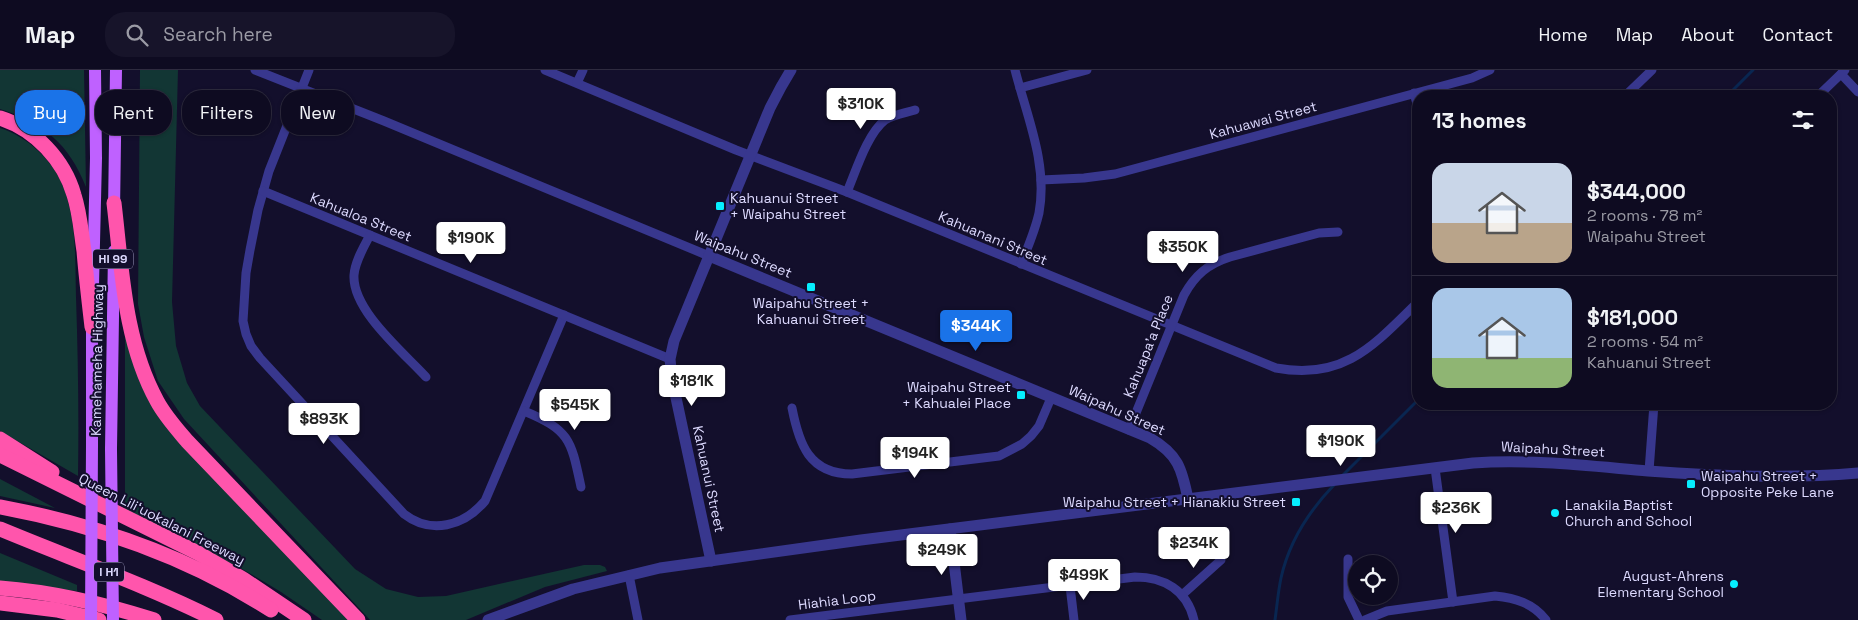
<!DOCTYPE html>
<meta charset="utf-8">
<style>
:root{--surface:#0e0b21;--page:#17142a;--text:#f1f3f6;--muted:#9b9ba5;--line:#2e2b3f;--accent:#1a73e8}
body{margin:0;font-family:"Space Grotesk",sans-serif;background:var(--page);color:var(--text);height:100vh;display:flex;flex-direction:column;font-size:19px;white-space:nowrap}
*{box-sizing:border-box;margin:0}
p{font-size:16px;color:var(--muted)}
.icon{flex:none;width:28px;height:28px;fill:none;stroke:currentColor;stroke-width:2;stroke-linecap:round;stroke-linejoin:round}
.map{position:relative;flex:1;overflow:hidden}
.side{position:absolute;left:1412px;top:20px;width:425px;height:320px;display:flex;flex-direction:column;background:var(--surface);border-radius:20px;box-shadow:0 1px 4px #0004,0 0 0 1px var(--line)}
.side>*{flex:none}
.guide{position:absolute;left:15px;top:20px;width:475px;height:45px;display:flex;gap:10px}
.controls{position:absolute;left:1348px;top:485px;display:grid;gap:10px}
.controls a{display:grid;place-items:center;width:50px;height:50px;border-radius:50%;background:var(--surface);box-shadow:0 1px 4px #0004,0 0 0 1px var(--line);font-size:25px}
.price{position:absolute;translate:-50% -42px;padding:0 11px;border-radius:5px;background:#fff;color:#222;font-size:16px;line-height:32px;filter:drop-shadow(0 1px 2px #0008)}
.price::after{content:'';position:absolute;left:50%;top:30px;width:15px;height:11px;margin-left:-8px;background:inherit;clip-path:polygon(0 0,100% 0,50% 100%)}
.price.on{background:var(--accent);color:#fff}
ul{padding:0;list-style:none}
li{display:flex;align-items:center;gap:15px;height:125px;padding:0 20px}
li+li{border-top:1px solid var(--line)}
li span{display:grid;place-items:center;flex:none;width:140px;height:100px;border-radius:15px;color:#555}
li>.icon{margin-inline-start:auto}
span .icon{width:60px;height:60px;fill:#fffc;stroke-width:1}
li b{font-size:21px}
h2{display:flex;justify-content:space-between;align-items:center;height:60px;padding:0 20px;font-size:21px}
.pill{padding:0 18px;border-radius:20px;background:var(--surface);box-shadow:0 1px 4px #0004,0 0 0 1px var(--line);font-size:18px;line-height:45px}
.pill.on{background:var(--accent);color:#fff}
header{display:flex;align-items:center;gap:30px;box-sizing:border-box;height:70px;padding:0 25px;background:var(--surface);border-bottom:1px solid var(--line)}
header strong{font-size:24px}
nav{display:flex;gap:28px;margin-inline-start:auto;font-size:18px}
.search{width:350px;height:45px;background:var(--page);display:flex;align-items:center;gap:12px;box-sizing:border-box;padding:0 18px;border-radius:20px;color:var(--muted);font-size:19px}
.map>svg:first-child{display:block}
.green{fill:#123634}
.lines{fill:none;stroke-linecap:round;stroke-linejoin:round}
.stream{stroke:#092651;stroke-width:3}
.minor{stroke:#38378e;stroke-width:9}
.tertiary{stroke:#38378e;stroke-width:11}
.primary{stroke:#bf61ff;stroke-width:12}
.motorway{stroke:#ff55ac;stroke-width:15}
.primary-bridge{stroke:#bf61ff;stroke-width:12}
.poi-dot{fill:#06eeff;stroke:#130f2c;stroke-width:2}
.labels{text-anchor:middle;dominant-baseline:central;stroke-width:4;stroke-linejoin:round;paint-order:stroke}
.shield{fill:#130f2c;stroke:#a09dc0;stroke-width:1}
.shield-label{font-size:12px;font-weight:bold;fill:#dddaff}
.street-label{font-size:14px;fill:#dddaff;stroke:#130f2c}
.poi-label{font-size:14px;fill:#dddaff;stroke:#130f2c;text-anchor:start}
</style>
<header>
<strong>Map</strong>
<div class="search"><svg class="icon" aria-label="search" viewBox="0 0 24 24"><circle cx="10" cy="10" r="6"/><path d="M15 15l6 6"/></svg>Search here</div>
<nav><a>Home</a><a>Map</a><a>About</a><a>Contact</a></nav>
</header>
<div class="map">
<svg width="1858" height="550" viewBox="0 0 1858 550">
<rect width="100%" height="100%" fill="#130f2c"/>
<g class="green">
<path d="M0 0H84L86 117C69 74 44 53 0 39Z"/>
<path d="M140 0H178L172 232 176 276 187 313 200 336 355 499 386 519 418 527 446 526 584 495H600L605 497 607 501 545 517 466 550H370L184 349 158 311 144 267 138 234Z"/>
<path d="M0 58C28 67 54 91 64 119 77 153 75 191 76 227 78 287 79 346 78 406L0 361Z"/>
<path d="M125 265 143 314 351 550H322L281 522 251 504 185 468 125 440Z"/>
<path d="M0 409 55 438 0 426Z"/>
<path d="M0 483 77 515V521L0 512Z"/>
</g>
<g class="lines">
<g class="stream">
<path d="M1727 26 1753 0"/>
<path d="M1342 406 1419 329"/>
<path d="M1275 550C1277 536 1278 522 1281 508 1289 472 1309 441 1334 415"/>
</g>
<g class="minor">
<path d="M255 0 384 51 709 186"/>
<path d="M309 0 269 101 258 140 250 180 246 203 243 251 246 264 251 276 260 288 404 444C431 465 464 456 485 431L564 245"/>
<path d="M545 0 736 80 847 122 1276 298C1344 311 1374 275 1419 231"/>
<path d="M1015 0C1027 47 1048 94 1039 143 1035 161 1028 177 1021 194"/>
<path d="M1841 4 1858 22"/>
<path d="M577 13 583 0"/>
<path d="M1020 18 1087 0"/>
<path d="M1414 23 1419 41"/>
<path d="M1625 26 1652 0"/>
<path d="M1818 26 1845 0"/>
<path d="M1041 110 1084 108 1115 104 1472 8 1490 0"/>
<path d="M263 121 670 289"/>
<path d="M847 122C856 101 867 64 885 50 894 44 905 43 915 40"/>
<path d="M370 165C364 177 355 191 354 205 352 240 403 282 426 307"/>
<path d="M1831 281 1833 282"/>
<path d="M792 338C799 374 809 404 852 404L999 386 1022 374 1031 366 1039 356 1051 328"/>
<path d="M524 341C570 360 571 370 581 417"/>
<path d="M1129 360 1184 225C1195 205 1208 194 1230 187L1319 163 1338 162"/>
<path d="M1435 398 1453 532"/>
<path d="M1649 401 1654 334"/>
<path d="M1348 489V527L1359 550"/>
<path d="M629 505 638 550"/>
<path d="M1070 516 1074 550"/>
<path d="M1182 525 1221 490"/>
<path d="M790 550 1135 507C1164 507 1187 520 1194 550"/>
<path d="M1365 550 1387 541 1495 526C1515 528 1533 533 1546 550"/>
</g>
<g class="tertiary">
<path d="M709 186 1150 368C1178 384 1182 399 1188 429"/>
<path d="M950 459 961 550"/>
<path d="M711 491 672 309 670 289 674 271 770 38 781 17 791 0"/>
<path d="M488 550 573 519 660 498 861 470 1473 393C1532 389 1589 396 1648 401 1718 406 1788 409 1858 403"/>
</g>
<g class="primary">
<path d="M114 141 116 0"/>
<path d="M93 215 96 88 95 0"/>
<path d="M92 375V247"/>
<path d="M111 379 114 181"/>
</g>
<g class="motorway">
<path d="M0 48C35 59 64 90 74 125 80 143 81 162 84 181 86 206 89 231 92 257"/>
<path d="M114 133C122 200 124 271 157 331 165 346 176 358 187 371L358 550"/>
<path d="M0 369 52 402"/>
<path d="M0 385 198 483 243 509 304 550"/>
<path d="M1 437C97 455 189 487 271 540"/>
<path d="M0 459C72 489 146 515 216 550"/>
<path d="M0 518C53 522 104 534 154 550"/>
<path d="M0 533 57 540 99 550"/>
</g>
<g class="primary-bridge">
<path d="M111 379 113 550"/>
<path d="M91 550 92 375"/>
</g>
</g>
<g class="poi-dot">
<rect x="715" y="131" width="10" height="10" rx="2.5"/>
<rect x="806" y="212" width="10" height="10" rx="2.5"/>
<rect x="1016" y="320" width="10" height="10" rx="2.5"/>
<rect x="1686" y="409" width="10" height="10" rx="2.5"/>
<rect x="1291" y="427" width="10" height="10" rx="2.5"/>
<circle cx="1555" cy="443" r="5"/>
<circle cx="1734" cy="514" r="5"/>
</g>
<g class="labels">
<g class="shield">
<rect x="93" y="179.5" width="40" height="19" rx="4"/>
<rect x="94" y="492.5" width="30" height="19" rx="4"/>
</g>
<g class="shield-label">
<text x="113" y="189">HI 99</text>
<text x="109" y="502">I H1</text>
</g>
<g class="street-label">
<text transform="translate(1263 50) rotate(-15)">Kahuawai Street</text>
<text transform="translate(361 147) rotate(22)">Kahualoa Street</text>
<text transform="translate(993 168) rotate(23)">Kahuanani Street</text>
<text transform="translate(743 184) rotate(22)">Waipahu Street</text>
<text transform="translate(1148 276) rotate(-68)">Kahuapa'a Place</text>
<text transform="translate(97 290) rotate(-89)">Kamehameha Highway</text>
<text transform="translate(1117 340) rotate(24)">Waipahu Street</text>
<text transform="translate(1553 379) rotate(3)">Waipahu Street</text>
<text transform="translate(709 409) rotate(78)">Kahuanui Street</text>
<text transform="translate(162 449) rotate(27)">Queen Liliʻuokalani Freeway</text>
<text transform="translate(837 530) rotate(-7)">Hiahia Loop</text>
</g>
<g class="poi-label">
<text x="730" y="128">Kahuanui Street<tspan x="730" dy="16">+ Waipahu Street</tspan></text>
<text x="811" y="233" text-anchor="middle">Waipahu Street +<tspan x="811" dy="16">Kahuanui Street</tspan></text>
<text x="1011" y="317" text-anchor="end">Waipahu Street<tspan x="1011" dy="16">+ Kahualei Place</tspan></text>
<text x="1701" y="406">Waipahu Street +<tspan x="1701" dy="16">Opposite Peke Lane</tspan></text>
<text x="1286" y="432" text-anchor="end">Waipahu Street + Hianakiu Street</text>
<text x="1565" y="435">Lanakila Baptist<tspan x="1565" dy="16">Church and School</tspan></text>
<text x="1724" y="506" text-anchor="end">August-Ahrens<tspan x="1724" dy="16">Elementary School</tspan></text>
</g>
</g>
</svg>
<div class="controls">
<a><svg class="icon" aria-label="locate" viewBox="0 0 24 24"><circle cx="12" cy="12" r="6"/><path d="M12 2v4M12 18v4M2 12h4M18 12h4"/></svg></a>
</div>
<b class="price" style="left:861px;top:60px">$310K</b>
<b class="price" style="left:471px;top:194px">$190K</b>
<b class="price" style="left:1183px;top:203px">$350K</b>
<b class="price on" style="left:976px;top:282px">$344K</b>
<b class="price" style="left:692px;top:337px">$181K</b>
<b class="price" style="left:575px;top:361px">$545K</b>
<b class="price" style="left:324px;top:375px">$893K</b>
<b class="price" style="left:1341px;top:397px">$190K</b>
<b class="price" style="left:915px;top:409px">$194K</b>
<b class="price" style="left:1456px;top:464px">$236K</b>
<b class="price" style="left:1194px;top:499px">$234K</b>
<b class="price" style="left:942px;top:506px">$249K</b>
<b class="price" style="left:1084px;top:531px">$499K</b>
<div class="guide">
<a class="pill on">Buy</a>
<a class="pill">Rent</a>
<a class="pill">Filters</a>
<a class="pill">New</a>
</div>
<section class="side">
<h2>13 homes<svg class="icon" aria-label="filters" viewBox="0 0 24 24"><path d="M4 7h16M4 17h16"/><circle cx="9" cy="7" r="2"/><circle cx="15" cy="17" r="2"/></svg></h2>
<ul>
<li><span style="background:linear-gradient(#c9d6e8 60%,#b9a48a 0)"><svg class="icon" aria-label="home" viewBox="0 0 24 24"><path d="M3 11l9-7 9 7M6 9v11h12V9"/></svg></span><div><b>$344,000</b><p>2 rooms · 78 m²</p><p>Waipahu Street</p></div></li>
<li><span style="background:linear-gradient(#a9c7e8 70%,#8fb573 0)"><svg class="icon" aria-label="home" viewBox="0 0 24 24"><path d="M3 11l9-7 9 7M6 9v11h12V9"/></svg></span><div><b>$181,000</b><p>2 rooms · 54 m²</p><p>Kahuanui Street</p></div></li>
</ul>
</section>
</div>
